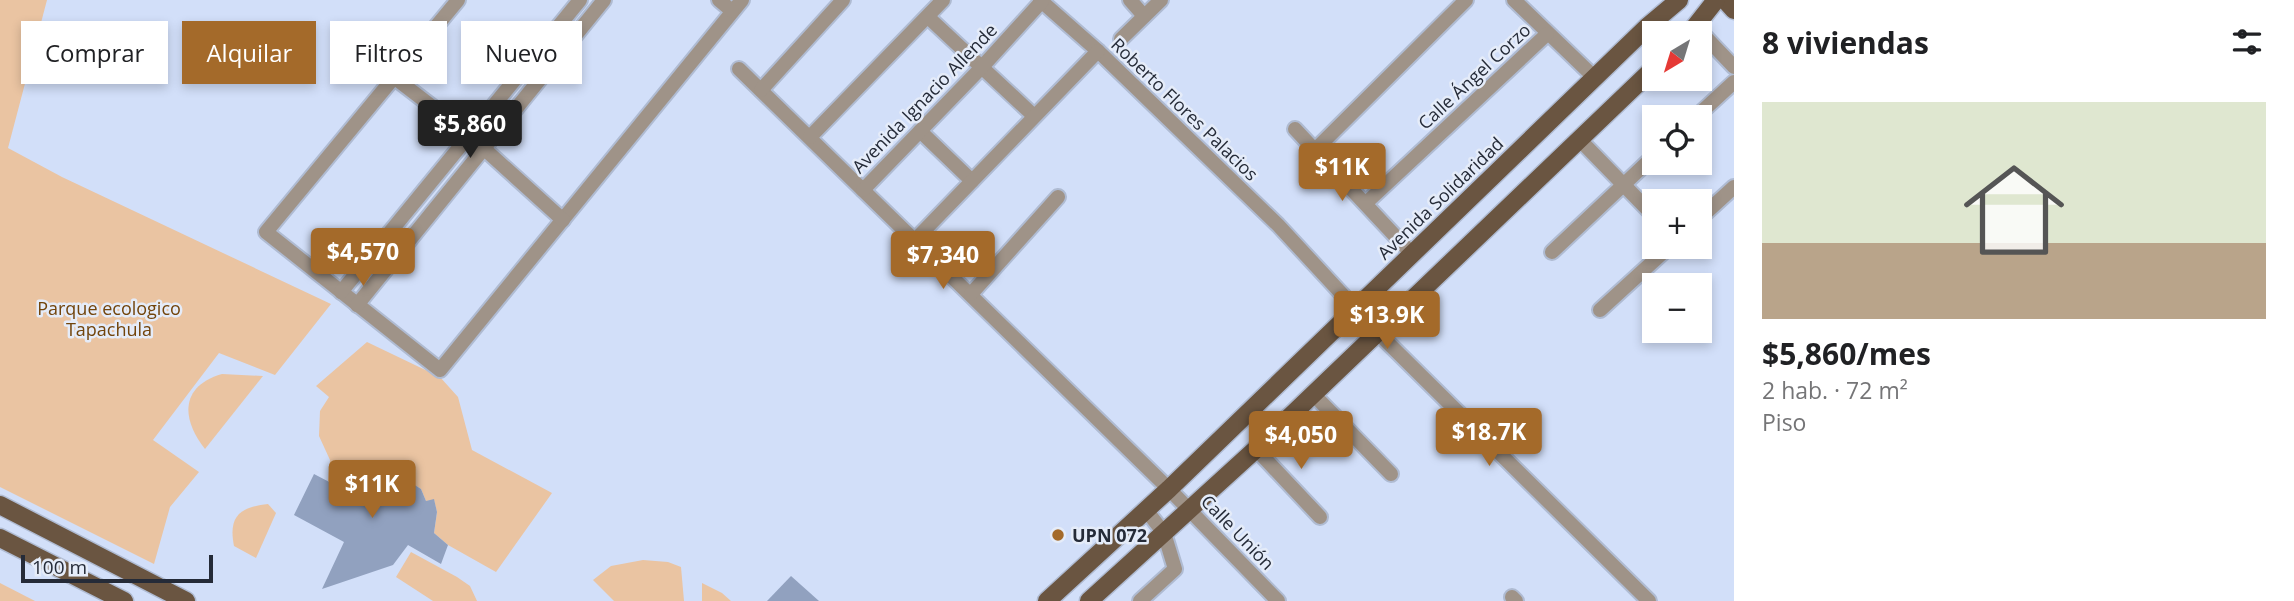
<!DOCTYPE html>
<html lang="es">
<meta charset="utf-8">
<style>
:root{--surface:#fff;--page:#f6f6f6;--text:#202124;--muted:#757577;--accent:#a46a2a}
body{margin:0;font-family:"Open Sans",sans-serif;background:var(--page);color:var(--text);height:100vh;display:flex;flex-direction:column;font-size:26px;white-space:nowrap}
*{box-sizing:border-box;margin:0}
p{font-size:23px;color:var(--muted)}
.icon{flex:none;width:38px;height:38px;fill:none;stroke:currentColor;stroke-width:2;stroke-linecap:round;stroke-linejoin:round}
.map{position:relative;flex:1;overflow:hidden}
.drawer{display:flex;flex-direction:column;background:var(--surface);width:560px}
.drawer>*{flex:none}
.hud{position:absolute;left:21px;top:21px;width:665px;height:63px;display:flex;gap:14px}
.needle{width:46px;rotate:218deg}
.tools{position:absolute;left:1642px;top:21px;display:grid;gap:14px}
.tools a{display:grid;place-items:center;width:70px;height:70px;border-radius:0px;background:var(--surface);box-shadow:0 4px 10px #0003;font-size:35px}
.scale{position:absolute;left:21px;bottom:18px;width:192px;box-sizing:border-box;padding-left:7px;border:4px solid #252b38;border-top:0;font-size:19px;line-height:24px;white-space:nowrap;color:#252b38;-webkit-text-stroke:5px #e5ecf9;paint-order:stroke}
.price{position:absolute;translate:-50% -60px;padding:0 16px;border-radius:7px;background:var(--accent);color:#fff;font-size:23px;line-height:46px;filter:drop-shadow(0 2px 4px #0008)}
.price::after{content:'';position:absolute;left:50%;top:42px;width:21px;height:16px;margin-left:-10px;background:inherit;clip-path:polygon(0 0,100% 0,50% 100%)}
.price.current{background:#222;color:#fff}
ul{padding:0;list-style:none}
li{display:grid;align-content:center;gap:14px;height:371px;padding:0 28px}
li span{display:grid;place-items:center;height:217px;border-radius:0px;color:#555}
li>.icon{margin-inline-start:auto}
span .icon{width:126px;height:126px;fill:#fffc;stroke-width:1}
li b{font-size:30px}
h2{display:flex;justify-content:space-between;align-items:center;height:84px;padding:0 28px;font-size:30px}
.tag{padding:0 24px;border-radius:0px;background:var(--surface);box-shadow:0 4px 10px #0003;font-size:24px;line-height:63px}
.tag.current{background:var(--accent);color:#fff}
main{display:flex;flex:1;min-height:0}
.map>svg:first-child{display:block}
.green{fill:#eac4a2}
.building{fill:#91a1bf}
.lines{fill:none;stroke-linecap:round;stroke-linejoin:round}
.minor-casing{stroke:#afbbd2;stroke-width:18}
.major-casing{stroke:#afbbd2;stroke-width:21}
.minor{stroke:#9f9388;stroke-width:14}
.major{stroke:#6a5541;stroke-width:18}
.poi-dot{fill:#a46a2a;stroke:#e5ecf9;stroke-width:2.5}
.labels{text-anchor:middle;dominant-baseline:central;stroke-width:5;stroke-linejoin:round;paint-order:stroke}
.street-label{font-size:18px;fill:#252b38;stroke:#e5ecf9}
.park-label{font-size:18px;fill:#72440b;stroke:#e5ecf9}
.poi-label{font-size:18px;font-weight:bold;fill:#252b38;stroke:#e5ecf9;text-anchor:start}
</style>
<main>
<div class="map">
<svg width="1734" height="601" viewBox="0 0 1734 601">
<rect width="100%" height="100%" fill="#d2dff9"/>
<g class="green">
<path d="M0 0H47L8 148 62 177 331 304 275 375 219 353 153 440 199 472 170 507 154 564 0 487Z"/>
<path d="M367 342 440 377 458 397 472 450 552 493 496 572 448 545 434 533 437 512 434 500 426 501 421 489 407 480 409 470C387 462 365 465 350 484L346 479 337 486 328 481 330 460 319 436 320 411 329 397 316 386Z"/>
<path d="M222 374 263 376 205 449C181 419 180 386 222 374Z"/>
<path d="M268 504 276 513 256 558 234 546C228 516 240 507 268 504Z"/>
<path d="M411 552 457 577 470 586 477 601H433L396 577Z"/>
<path d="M643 560 668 562 681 567 684 601H614L593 580 611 566Z"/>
<path d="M0 583 35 601H0Z"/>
<path d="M702 583 722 593 731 601H702Z"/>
</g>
<g class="building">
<path d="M395 465 409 470 407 480 421 489 426 501 434 499 437 512 434 533 448 545 441 564 408 545 393 565 322 589 344 542 294 515 314 474 337 486 346 479 350 484 366 470 379 466Z"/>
<path d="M791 576 819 601H767Z"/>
</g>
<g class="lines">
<g class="minor-casing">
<g id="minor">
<path d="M458 0 266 232 440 370 742 0"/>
<path d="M719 0 732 11"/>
<path d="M1040 0 1098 51 1278 225 1378 333 1649 601"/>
<path d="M1130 0 1144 16"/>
<path d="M1514 0 1595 78"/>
<path d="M928 17 1034 116"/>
<path d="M1696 27 1734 67"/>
<path d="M1121 39 1161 0"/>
<path d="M739 69 1169 489 1278 601"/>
<path d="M395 78 469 135 563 220"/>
<path d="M761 90 843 0"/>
<path d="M1696 117 1734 82"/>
<path d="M1295 129 1412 254"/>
<path d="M920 131 972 181"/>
<path d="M810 137 943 0"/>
<path d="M1579 139 1654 216"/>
<path d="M1316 149 1466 0"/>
<path d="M863 190 982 67 1042 1"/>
<path d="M1366 203 1547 34"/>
<path d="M1699 219 1734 187"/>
<path d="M915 240 1098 51"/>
<path d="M1552 252 1654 156"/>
<path d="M341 292 580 0"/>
<path d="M971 294 1058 197"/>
<path d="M357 305 604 0"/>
<path d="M1600 310 1669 247"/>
<path d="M1313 394 1391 474"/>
<path d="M1256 449 1320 517"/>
<path d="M1512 597 1516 601"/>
<path d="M1140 601 1175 569 1164 533 1146 510"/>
</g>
</g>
<g class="major-casing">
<g id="major">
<path d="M1725 0 1734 10"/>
<path d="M1690 33 1716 0"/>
<path d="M0 505 186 601"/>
<path d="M0 538 124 601"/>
<path d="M1047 601 1169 489 1647 27 1679 0"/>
<path d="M1089 601 1256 449 1654 68"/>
</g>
</g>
<use href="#minor" class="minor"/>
<use href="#major" class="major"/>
</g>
<circle class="poi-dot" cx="1058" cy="535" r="7"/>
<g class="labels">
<g class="street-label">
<text transform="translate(1474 76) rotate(-43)">Calle Ángel Corzo</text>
<text transform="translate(924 98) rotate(-46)">Avenida Ignacio Allende</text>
<text transform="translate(1185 109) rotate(44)">Roberto Flores Palacios</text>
<text transform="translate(1440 198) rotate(-44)">Avenida Solidaridad</text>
<text transform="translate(1238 532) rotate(46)">Calle Unión</text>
</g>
<g class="park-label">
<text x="109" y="308">Parque ecologico<tspan x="109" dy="21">Tapachula</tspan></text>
</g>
<g class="poi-label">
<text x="1072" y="535">UPN 072</text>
</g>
</g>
</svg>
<div class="tools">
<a><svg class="needle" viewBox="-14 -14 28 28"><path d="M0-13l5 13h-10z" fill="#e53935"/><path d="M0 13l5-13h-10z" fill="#757577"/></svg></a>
<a><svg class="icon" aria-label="locate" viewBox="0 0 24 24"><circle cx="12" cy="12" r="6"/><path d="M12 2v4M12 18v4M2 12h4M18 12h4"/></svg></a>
<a>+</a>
<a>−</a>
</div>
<div class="scale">100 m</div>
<b class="price current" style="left:470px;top:160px">$5,860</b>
<b class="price" style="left:1342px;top:203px">$11K</b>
<b class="price" style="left:363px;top:288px">$4,570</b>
<b class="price" style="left:943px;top:291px">$7,340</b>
<b class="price" style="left:1387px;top:351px">$13.9K</b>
<b class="price" style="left:1489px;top:468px">$18.7K</b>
<b class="price" style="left:1301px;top:471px">$4,050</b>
<b class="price" style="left:372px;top:520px">$11K</b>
<div class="hud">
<a class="tag">Comprar</a>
<a class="tag current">Alquilar</a>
<a class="tag">Filtros</a>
<a class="tag">Nuevo</a>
</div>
</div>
<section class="drawer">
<h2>8 viviendas<svg class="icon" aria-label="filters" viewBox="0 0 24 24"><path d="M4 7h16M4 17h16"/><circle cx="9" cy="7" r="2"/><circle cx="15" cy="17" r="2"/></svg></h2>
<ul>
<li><span style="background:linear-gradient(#dfe7d0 65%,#b9a48a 0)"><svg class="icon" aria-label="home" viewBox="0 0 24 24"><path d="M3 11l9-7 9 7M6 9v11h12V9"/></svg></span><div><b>$5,860/mes</b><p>2 hab. · 72 m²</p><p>Piso</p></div></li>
</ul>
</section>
</main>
